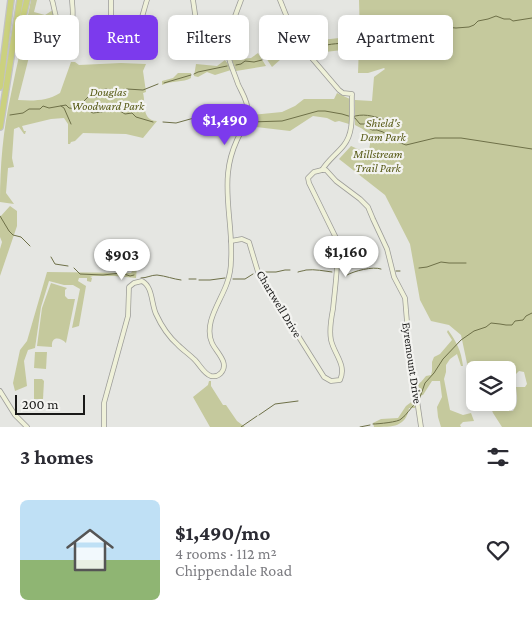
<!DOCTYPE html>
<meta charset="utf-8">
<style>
:root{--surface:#fff;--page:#f2f2f3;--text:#2b2b33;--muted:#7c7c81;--line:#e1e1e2;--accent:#7c3aed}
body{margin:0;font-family:"Crimson Pro",serif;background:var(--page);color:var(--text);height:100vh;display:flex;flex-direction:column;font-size:19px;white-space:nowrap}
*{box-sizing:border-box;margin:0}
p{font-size:16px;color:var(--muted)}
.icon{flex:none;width:28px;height:28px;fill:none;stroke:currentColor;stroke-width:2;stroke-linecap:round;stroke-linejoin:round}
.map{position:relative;height:427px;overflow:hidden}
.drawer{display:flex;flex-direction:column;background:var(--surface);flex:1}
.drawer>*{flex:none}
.top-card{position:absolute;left:15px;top:15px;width:502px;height:45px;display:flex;gap:10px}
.buttons{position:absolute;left:466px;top:361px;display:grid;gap:10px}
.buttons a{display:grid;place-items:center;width:50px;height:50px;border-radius:8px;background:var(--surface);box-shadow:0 2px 8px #0003;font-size:25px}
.scale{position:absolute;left:15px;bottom:12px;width:70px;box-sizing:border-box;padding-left:5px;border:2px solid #191918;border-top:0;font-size:14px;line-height:18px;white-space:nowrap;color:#191918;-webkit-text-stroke:4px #f3f3f0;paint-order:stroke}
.price{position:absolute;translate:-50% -42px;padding:0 11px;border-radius:18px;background:#fff;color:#222;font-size:16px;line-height:32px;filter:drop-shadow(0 1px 2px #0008)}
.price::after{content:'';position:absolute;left:50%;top:30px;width:15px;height:11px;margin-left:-8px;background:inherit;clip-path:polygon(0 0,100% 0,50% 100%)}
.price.current{background:var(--accent);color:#fff}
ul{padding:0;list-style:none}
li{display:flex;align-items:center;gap:15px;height:125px;padding:0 20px}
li+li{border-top:1px solid var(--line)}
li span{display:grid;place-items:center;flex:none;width:140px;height:100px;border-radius:8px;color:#555}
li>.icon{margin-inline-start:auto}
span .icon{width:60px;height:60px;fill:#fffc;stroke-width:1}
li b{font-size:21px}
h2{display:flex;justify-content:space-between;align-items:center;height:60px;padding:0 20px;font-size:21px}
.pill{padding:0 18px;border-radius:8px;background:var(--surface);box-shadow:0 2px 8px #0003;font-size:18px;line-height:45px}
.pill.current{background:var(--accent);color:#fff}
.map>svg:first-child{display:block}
.green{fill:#c5c99d}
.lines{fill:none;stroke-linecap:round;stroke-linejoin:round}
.stream{stroke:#6e7048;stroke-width:1}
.secondary-casing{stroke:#9c9c99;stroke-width:5.5}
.highway-casing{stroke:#c3c3c3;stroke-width:8}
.secondary{stroke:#eff1d9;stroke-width:4}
.highway{stroke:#cbd17f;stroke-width:5.5}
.labels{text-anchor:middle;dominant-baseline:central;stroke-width:4.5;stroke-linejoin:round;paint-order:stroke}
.park-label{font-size:12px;font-style:italic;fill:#575a16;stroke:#f3f3f0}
.street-label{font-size:12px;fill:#191918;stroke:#f3f3f0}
</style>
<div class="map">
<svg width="532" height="427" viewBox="0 0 532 427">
<rect width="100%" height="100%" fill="#e5e6e2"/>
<g class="green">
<path d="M31 0H37L34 12 45 15 53 10 54 18 52 22 44 19 32 20 29 37 32 38 30 53 18 100C34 101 47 101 60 93L71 62H75L79 65 121 63 146 64 143 71 146 92 143 93C146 104 141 120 157 121L143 138 126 134 83 133 75 141 71 142 70 144H68V124L64 118 51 119 22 126 24 131H27V134V131H26L25 134H24L19 127 14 129 12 158 14 167 8 168 6 193 14 204 0 202C0 166 3 130 11 94 17 63 25 32 31 0Z"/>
<path d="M359 0H532V427H502L493 413 489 403H500L511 411H513C519 403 517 396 516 387H525L527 384 524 372 519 371 515 375 513 385 514 392 515 395 516 400 513 407H509L504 403 508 402V370H475V383L471 382 461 335 449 325 431 321 420 300 410 244 385 195 339 159 351 146 360 150 369 149C373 134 367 131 355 125V100L372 101 374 77 385 69 384 68 368 73H358L359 44 368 43 360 39Z"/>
<path d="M350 35 351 49 325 52 313 56 303 45 322 40 339 38Z"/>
<path d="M296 43 306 54 290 60 281 59 272 67 260 49 262 46 282 49Z"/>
<path d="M258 53 266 66 236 71 232 60 251 58Z"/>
<path d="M225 60 228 64 231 70 215 75 207 72 198 77 194 76 196 64 217 66Z"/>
<path d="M178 73H191V78C183 83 172 80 162 85V81L173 78Z"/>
<path d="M337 93 350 99 349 124 339 121 335 122 327 118 313 116 290 131 248 126 250 115 282 112 295 106 304 99H334Z"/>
<path d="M220 106 231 117 245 116 241 127 226 125 216 129C211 125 205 120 199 121L198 116 207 115 212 110Z"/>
<path d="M10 206 17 211V226L0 276V249L2 242 0 237V217Z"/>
<path d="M135 266 137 267 136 278 115 276H93L90 277 92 278 91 282 87 281V278H79L78 281 86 286 79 326 72 328 80 289 73 285H64L49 281 41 307 35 348 28 350 24 361 27 386 15 391 13 383 20 350 27 341 47 272 131 273Z"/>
<path d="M51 283 67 288 65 290V296L68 299H75L66 343C60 337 51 336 52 347L37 346 42 308Z"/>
<path d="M448 330C457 343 461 350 463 366H461L457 354 450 359 446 365V372L444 379 450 410 463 415 471 413 474 421 463 422 460 425 461 427H441L438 417 437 407 442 397 440 381H432L423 395 418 396V384L421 382 426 376 431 375 432 371V362L434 357 440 354 452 340 447 332Z"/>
<path d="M35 352H47L46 369 34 368Z"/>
<path d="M34 379H42L44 381 43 399H34Z"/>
<path d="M209 381H211V386L223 405H226L237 421 245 427H210L193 397 208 385Z"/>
<path d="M414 400 416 405 415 408H409C406 427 393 427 374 427L373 423 381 419 398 418 406 406Z"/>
</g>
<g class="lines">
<g class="stream">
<path d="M400 31 407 35 416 33 424 35 443 27 456 28 469 27 474 25 478 21 488 19 496 16 504 19H510L513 21 532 18"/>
<path d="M358 40C365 38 372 39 379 38 386 36 391 33 398 31"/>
<path d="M308 50 313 51C316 50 318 48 321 47 329 43 342 44 351 42"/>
<path d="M267 59C277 59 281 55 290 52 294 51 298 51 302 50"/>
<path d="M236 65 241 64 245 61 254 62 262 60"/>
<path d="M194 74 198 72 227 66"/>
<path d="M164 83 191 75"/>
<path d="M61 106 64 108 71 124"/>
<path d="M81 109 83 102 88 97H97L103 90 105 89 121 91 127 89 143 90 158 84"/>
<path d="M10 115 23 113 29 109H40L43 106 49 108 66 105 69 108 87 110 93 113 117 110 120 111 125 114 132 113 136 117 153 122"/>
<path d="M199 117C206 119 213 116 220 116 228 116 235 122 243 122"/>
<path d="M352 117C363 113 372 116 383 119"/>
<path d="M163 122 176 123 194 118"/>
<path d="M250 122 282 121 318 111H325L342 114 355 118 360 124H365L366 126 372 130H377L383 132 390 137 396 139 398 142 406 145 435 138H461L532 149"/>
<path d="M0 216 9 231 13 235 21 237 30 246"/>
<path d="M51 257 55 264 68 266"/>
<path d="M74 268 80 274 103 275 121 273 130 276 134 275"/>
<path d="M419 268 427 267 441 262 449 263H466"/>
<path d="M396 271H400"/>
<path d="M260 272H276L285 270H290"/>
<path d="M298 272C301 271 303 271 306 270 315 269 324 271 332 272"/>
<path d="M347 275C354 271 373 266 381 269"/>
<path d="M141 278C147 278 151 275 157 275 166 276 173 279 181 280"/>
<path d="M189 279H196"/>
<path d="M233 279H245L253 274"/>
<path d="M199 280H210L225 278"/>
<path d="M419 400 425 383 434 373 443 359 461 340 474 331 486 327 491 323 500 324 506 325H512L515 321 523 320 526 316 532 313"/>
<path d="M259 415 275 404 298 401"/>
<path d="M373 424C378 424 399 422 401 419 407 415 410 408 415 404"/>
<path d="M241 427 257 416"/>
<path d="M360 427 370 425"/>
</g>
<g class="secondary-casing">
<g id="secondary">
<path d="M52 0C54 5 55 19 59 23 61 25 63 25 66 25 76 23 72 7 72 0"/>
<path d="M111 0V39L112 43 115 47C119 49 123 50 127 48 137 41 143 12 147 0"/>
<path d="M193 0 198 34 201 44 208 48 228 54"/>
<path d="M280 0 294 35 298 42 339 90 343 93 352 94C351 110 355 131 344 145 337 154 328 160 322 170"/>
<path d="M231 241 242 239 249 242 258 272 324 377 331 381 340 380C347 365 334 354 331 340 329 330 331 319 333 309 335 287 339 263 337 240L309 183 308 178 314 172 322 170H326L336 181 360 199 368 207 373 219 387 249 394 277 405 298 409 346 421 427"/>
<path d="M0 391 15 415 27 427"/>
<path d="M104 427V403L128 316 129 287 134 283 142 281C153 287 151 303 156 314 161 325 169 337 178 345 183 350 190 355 195 360 200 365 204 374 211 376 215 377 218 376 221 373 230 363 216 352 212 343 203 323 221 301 227 283 230 275 231 268 231 260 233 231 225 202 228 173 229 162 232 151 237 140 241 131 247 123 248 112 248 101 242 93 238 84 235 75 230 64 228 55 226 36 235 17 241 0"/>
</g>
</g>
<g class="highway-casing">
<g id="highway">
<path d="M18 37 27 0"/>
<path d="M0 87 11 0"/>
<path d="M0 127 20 0"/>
</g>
</g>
<use href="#secondary" class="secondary"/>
<use href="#highway" class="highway"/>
</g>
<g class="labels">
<g class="park-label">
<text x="108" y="92">Douglas<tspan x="108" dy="14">Woodward Park</tspan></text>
<text x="383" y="123">Shield's<tspan x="383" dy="14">Dam Park</tspan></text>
<text x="378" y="154">Millstream<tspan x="378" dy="14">Trail Park</tspan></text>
</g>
<g class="street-label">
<text transform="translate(279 304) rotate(59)">Chartwell Drive</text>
<text transform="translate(412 363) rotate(82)">Eyremount Drive</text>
</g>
</g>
</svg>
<div class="buttons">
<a><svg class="icon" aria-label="layers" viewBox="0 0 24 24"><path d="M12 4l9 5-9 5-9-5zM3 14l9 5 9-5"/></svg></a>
</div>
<div class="scale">200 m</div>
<b class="price current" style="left:225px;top:146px">$1,490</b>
<b class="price" style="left:346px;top:278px">$1,160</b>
<b class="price" style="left:122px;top:281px">$903</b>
<div class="top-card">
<a class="pill">Buy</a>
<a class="pill current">Rent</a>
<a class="pill">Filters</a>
<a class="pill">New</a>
<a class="pill">Apartment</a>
</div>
</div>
<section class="drawer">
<h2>3 homes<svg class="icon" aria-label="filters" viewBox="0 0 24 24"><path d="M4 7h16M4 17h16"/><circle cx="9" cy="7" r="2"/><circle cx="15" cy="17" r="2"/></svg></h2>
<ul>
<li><span style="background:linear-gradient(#bfe0f5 60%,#8fb573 0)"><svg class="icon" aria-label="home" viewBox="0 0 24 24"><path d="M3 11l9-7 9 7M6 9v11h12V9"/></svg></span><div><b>$1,490/mo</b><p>4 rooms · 112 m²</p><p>Chippendale Road</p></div><svg class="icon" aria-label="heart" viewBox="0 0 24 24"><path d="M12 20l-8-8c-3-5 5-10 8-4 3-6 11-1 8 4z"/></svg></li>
</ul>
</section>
